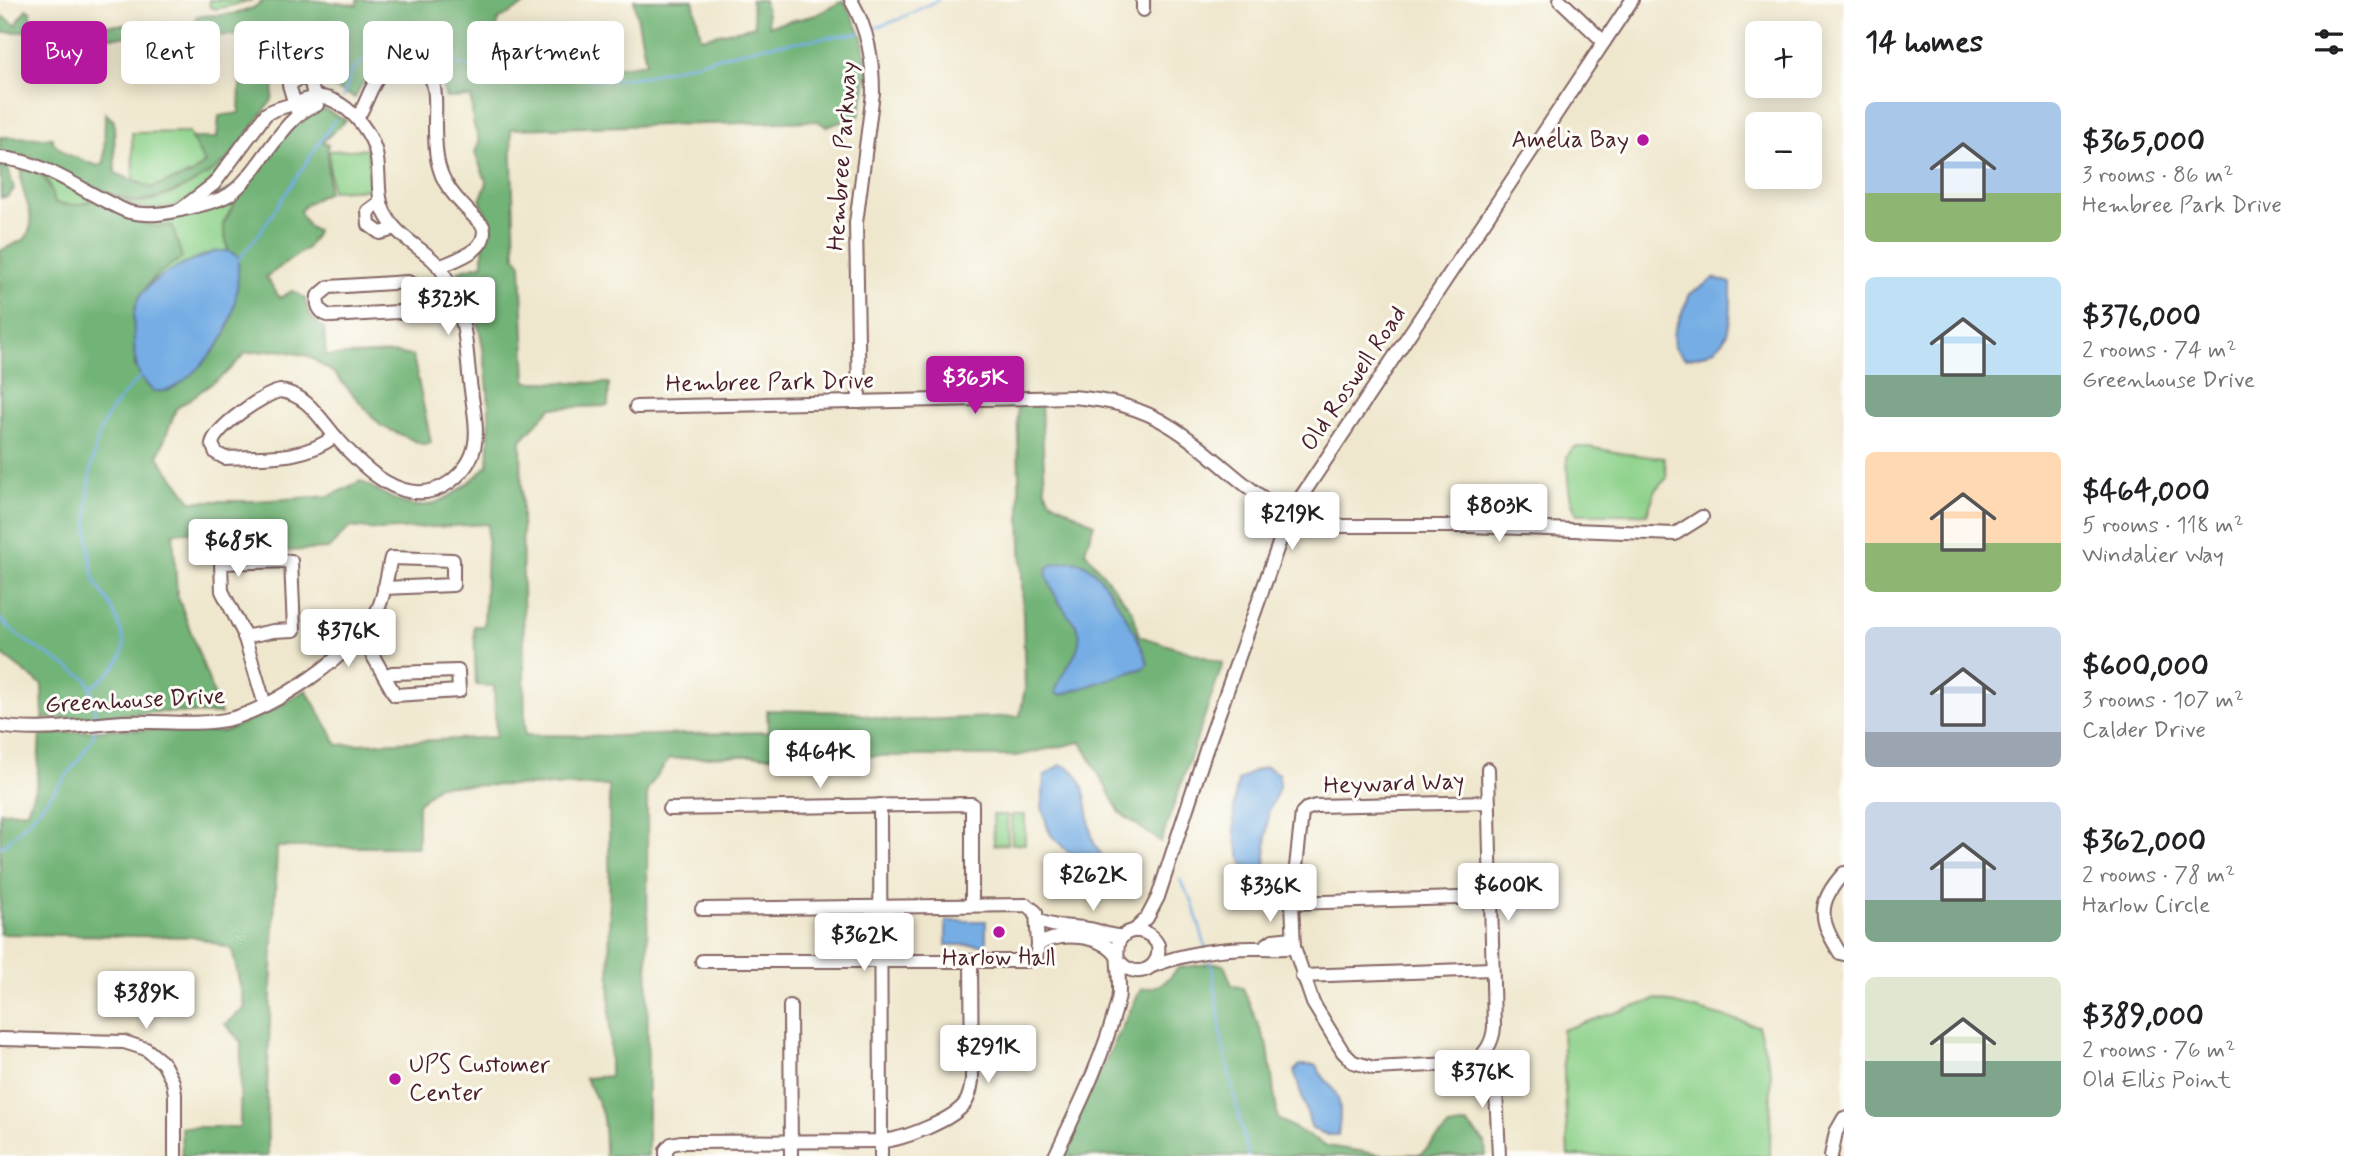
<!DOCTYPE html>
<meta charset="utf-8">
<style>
:root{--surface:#fff;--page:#f6f6f6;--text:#202124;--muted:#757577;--accent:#b5179e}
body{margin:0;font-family:Mynerve,sans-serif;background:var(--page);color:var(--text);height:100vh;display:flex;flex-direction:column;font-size:26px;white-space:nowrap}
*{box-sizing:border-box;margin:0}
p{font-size:23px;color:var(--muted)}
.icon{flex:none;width:38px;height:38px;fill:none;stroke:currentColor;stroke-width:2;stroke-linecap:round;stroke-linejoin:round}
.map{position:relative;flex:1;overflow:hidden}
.side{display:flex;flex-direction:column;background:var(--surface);width:525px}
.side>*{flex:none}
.hud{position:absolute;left:21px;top:21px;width:665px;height:63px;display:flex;gap:14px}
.controls{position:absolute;left:1745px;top:21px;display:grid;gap:14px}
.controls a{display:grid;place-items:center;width:77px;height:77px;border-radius:10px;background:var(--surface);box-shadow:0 4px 18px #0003;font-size:35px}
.price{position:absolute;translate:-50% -60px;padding:0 16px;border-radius:7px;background:#fff;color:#222;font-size:23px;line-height:46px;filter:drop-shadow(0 2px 4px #0008)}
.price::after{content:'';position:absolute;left:50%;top:42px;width:21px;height:16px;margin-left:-10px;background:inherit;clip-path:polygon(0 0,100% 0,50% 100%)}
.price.on{background:var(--accent);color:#fff}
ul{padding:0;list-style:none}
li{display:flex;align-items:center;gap:21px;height:175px;padding:0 21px}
li span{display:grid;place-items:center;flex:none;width:196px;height:140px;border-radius:10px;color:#555}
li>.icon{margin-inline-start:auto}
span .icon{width:84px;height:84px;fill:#fffc;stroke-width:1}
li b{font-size:30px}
h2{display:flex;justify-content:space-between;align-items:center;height:84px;padding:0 21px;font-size:30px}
.tag{padding:0 24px;border-radius:10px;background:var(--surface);box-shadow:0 4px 18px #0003;font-size:24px;line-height:63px}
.tag.on{background:var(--accent);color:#fff}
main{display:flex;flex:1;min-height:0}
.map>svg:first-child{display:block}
.green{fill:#8ed28b;stroke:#6c785b;stroke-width:2}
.forest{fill:#72b477;stroke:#5e6a51;stroke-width:2}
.water{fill:#74ade4;stroke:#5f6688;stroke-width:2}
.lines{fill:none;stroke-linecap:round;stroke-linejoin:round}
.stream{stroke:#74ade4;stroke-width:2.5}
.minor-casing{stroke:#846564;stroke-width:16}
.minor{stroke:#fff;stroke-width:12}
.poi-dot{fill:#b5179e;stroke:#fdfcf7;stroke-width:2.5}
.labels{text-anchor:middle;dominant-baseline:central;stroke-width:6;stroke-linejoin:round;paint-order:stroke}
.poi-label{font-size:24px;fill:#4a1f2b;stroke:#fdfcf7;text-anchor:end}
.street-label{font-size:24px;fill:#4a1f2b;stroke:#fdfcf7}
</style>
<main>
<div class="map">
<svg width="1844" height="1156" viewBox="0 0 1844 1156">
<rect width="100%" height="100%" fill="#fdfcf7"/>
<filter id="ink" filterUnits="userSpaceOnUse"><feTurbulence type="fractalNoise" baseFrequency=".0143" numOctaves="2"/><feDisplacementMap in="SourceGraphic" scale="14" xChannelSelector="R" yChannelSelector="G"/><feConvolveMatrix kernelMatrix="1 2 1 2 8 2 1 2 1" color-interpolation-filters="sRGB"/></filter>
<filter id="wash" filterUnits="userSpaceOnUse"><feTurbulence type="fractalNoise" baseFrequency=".00686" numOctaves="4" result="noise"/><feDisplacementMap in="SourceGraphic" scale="28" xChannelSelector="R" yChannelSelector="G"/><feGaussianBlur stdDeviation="1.57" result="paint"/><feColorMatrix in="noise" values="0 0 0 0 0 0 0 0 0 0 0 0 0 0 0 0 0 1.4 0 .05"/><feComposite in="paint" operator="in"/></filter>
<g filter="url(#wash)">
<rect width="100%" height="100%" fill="#efe7cd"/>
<g class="green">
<path d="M209 0H254L216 9 210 7Z"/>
<path d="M189 132 205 163 192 174 151 188 133 180 132 133Z"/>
<path d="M368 149 370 189 331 191 329 151Z"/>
<path d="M231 156C220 169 208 187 194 196 156 223 120 203 86 184 100 189 118 200 133 202 163 205 209 174 231 156Z"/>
<path d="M42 173 94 200C80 205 69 207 55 203L49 183Z"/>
<path d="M247 182 223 224 228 251C200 251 171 272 147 286L160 271 181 258 172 225C156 229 144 227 130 218L159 219Z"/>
<path d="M1574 447H1589L1626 454 1664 458 1667 478 1656 489 1647 514H1577C1567 497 1568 475 1567 456Z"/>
<path d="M993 815H1007L1008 844 994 845Z"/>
<path d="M1011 815H1025V844H1012Z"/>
<path d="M1657 999 1758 1026 1771 1072 1770 1156H1568L1562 1030Z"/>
</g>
<g class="forest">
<path d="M264 0H310L357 5V0H533L498 20 493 66 588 72 646 63 634 0H693L701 38 755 26 751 0H764L769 26 816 15 844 0 862 36 868 72 859 116 826 127 818 121 511 129 515 256 521 264 526 382 609 383 608 406 551 408 521 440 525 735 615 736 768 732 767 710 851 712 891 721 1020 716 1025 688 1017 404H1041L1045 490 1050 500 1094 524 1085 551 1133 612 1139 636 1223 663 1161 842 1120 813 1081 742 1016 756H730L669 759 647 790 648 1156H605C605 1120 604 1109 585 1078L610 1076 609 786 438 785 418 804V847H277L267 1091 268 1156H182L181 1127H240L241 1042 225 1024 245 1008 232 949 197 937 0 934V812L27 811 37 783 40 735 113 729 223 732 273 710 306 690 338 745 496 737 494 686 476 685 474 626H484L488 524 380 530 350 527 328 549 285 551 275 530H238L201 537 199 531 173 533 177 594 221 714 161 712 43 719 42 685 0 653V251L25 239C28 234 31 228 31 223 32 205 15 183 23 167 49 176 46 178 55 203 69 207 80 205 94 200 119 213 144 232 172 225L182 258C128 288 134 313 135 368L167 391C190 378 211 356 225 333 236 316 238 277 238 257L228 251 223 224 247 182 296 119 321 108 346 120C338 129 330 133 323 142L328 144V192L305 205 300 211C303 220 307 227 316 231V234L307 248 266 277 280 298 292 291 305 298C306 311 313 322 324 328L326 356 395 353 413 356 431 442 424 445 381 426 334 373 308 356 279 350 246 353 225 374 176 409 158 457 191 501H254L330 496 361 481C377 490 393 501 411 505 438 511 471 482 488 465 492 407 487 321 458 271L483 264V247L490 222 480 200 487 183 475 153 479 141 473 122 471 97 446 98C442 85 438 68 424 61 421 59 417 60 413 59 385 55 365 74 355 98L330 86 319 67 325 45 300 42 289 62 275 74 272 100 231 156 213 171 188 186 160 197 133 202 86 184 34 158 0 152V137L52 138 53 142 66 154 98 166 104 163 105 113 114 121 115 173 151 188 192 174 205 163 191 138H217L219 116 239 113 242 35 106 37 66 32H0V15L16 25 26 9 31 12V26L194 24 197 16C218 15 249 16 264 0Z"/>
<path d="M0 163 8 168 14 189 8 196 1 198Z"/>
<path d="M1216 963 1224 965 1232 985 1243 988 1268 1048 1278 1119 1327 1146 1384 1155 1421 1154 1449 1127 1467 1124 1485 1143 1486 1156H1058L1141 989C1158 988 1168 982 1178 968Z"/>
</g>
<g class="water">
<path d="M216 251H228L238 256C239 280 236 309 226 332 218 350 188 381 169 390 164 392 159 391 153 391 136 374 135 367 134 343 134 331 132 316 136 305 145 277 190 261 216 251Z"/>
<path d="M1715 278 1731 283C1731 324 1734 354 1685 358L1674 348 1673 334 1690 294Z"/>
<path d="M1072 561C1076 562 1080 562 1083 563 1104 573 1142 642 1148 664L1143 668 1061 695 1056 693C1056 676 1083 655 1079 632 1077 624 1071 620 1067 614 1058 600 1047 585 1046 569L1054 564Z"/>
<path d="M1061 765C1092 771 1085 822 1094 843 1100 855 1110 864 1115 876L1109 891 1096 899 1078 882 1074 858 1051 835 1048 829 1042 807 1044 776Z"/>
<path d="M1266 767 1279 774V788L1268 813 1265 866 1254 870 1243 864C1232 836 1231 810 1238 781L1254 771Z"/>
<rect x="946" y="921" width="40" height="24"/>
<path d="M1300 1065H1316C1320 1075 1327 1080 1333 1089 1343 1102 1340 1120 1338 1135H1328L1312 1129 1294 1071Z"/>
</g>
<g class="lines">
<g class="stream">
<path d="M872 29 897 20 938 0"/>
<path d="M343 97 352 71 360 63 382 52 395 51 419 54 471 67 515 73 612 80 645 76 759 47 859 33"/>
<path d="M238 260 259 234 335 119"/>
<path d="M0 619 21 638 87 679 94 698 95 719"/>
<path d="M92 687C104 679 124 662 124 646 123 632 115 613 108 601 103 594 96 586 94 578 84 532 85 463 105 421 114 403 129 389 142 375"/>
<path d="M0 847C17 838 95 747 95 729"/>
<path d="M1180 880 1192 901 1206 948"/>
<path d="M1208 955 1212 967 1223 1046 1248 1156"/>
</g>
</g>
</g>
<g filter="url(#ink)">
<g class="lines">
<g class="minor-casing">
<g id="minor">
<path d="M851 0C868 30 873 59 873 93L856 223 859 402"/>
<path d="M1143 0V10"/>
<path d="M1560 0 1604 42"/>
<path d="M297 111 289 85 300 78 309 80 311 83 316 105"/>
<path d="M358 117C367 103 370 86 381 74 388 67 401 62 411 64 440 69 435 100 435 122 435 137 435 156 440 170 446 191 468 210 483 226 490 250 457 259 439 267"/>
<path d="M0 158C48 161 86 195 129 212 151 217 168 213 189 208 202 204 218 202 230 194 261 172 283 114 317 105"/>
<path d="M380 202 368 211 369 225 380 233 388 231 393 226"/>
<path d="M180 210 214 184 266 114C275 108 285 107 296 103 304 101 312 96 321 97 345 100 368 127 375 149 382 172 374 196 387 217 397 235 418 246 433 260 445 271 453 291 458 306 467 332 467 363 471 390 473 407 478 426 475 443 473 459 463 472 450 482 406 513 362 467 335 436"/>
<path d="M408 282 424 290 431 310 331 316C321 314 316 307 318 296L329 287Z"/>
<path d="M431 310 459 309"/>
<path d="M280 391C306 394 319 417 335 436 303 461 263 456 225 458L216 453 212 444C215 427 264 394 280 391Z"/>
<path d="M636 407 1073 397C1108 400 1140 407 1170 426 1229 462 1258 514 1332 526H1469L1675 534 1702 517"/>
<path d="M360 633 395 695 459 691 458 671 392 673 384 676"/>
<path d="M244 637 273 631 294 630 291 561 221 563 222 591 243 632 265 705"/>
<path d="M0 726C39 733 83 725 123 722 156 720 193 726 225 720 271 711 357 653 378 609 385 594 387 574 391 558L453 560V585L384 588"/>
<path d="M1488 769 1494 1027C1493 1042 1485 1056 1471 1063L1374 1068 1353 1062 1343 1052 1313 1003 1294 947 1292 903 1302 813 1306 809 1316 806 1489 802"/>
<path d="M669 809 972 804V905"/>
<path d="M1844 873C1816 903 1819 920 1840 953L1844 954"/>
<path d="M1292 903 1491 897"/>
<path d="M702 909 1027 905 1036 912 1038 945 1036 958 1027 961H702"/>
<path d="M1038 920C1054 929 1072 925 1089 929 1101 931 1110 937 1123 936"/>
<path d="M1134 931 1147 918 1158 897 1206 750 1289 515 1632 0"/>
<path d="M1038 945C1060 931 1101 934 1117 956"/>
<path d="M1262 948 1273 940 1293 938"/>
<path d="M1152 966C1185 953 1226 947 1261 948 1273 948 1282 949 1294 947"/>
<path d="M1302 976 1492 969"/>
<path d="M790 1006 791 1156"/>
<path d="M0 1039 124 1042 146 1049 163 1063 173 1082 175 1094V1156"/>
<path d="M1478 1059 1496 1090 1499 1156"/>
<path d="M666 1156V1150L671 1144 681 1142 881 1141 880 805"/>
<path d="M881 1156V1141C902 1140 954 1120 966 1102 970 1095 971 1088 972 1081L971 962"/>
<path d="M1055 1156C1079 1106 1105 1054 1118 1000 1122 984 1114 952 1119 941 1129 924 1150 930 1158 945 1162 971 1132 981 1118 959"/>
<path d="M1831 1156 1836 1132 1844 1118"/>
</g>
</g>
<use href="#minor" class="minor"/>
</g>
</g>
<g class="poi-dot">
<circle cx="1643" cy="140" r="7"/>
<circle cx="999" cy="932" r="7"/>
<circle cx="395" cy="1079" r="7"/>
</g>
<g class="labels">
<g class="poi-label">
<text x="1629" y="140">Amelia Bay</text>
<text x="999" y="958" text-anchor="middle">Harlow Hall</text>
<text x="409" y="1065" text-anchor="start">UPS Customer<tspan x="409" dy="28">Center</tspan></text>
</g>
<g class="street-label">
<text transform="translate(843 156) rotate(-86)">Hembree Parkway</text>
<text transform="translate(1354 379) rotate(-56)">Old Roswell Road</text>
<text transform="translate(770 383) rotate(-1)">Hembree Park Drive</text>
<text transform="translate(135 701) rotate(-3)">Greenhouse Drive</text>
<text transform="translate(1394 784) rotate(-2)">Heyward Way</text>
</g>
</g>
</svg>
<div class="controls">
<a>+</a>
<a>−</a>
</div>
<b class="price" style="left:448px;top:337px">$323K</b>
<b class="price on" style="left:975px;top:416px">$365K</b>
<b class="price" style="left:1499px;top:544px">$803K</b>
<b class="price" style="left:1292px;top:552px">$219K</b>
<b class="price" style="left:238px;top:579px">$685K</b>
<b class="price" style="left:348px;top:669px">$376K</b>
<b class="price" style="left:820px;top:790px">$464K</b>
<b class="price" style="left:1093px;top:913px">$262K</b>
<b class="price" style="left:1508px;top:923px">$600K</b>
<b class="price" style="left:1270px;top:924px">$336K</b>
<b class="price" style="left:864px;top:973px">$362K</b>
<b class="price" style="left:146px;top:1031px">$389K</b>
<b class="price" style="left:988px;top:1085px">$291K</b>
<b class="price" style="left:1482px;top:1110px">$376K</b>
<div class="hud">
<a class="tag on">Buy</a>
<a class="tag">Rent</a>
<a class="tag">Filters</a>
<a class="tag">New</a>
<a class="tag">Apartment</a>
</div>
</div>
<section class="side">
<h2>14 homes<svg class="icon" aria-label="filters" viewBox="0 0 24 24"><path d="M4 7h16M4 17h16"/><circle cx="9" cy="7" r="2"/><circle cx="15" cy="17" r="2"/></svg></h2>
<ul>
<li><span style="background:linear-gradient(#a9c7e8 65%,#8fb573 0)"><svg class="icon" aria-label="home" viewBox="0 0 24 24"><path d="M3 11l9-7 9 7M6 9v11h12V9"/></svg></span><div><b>$365,000</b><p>3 rooms · 86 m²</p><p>Hembree Park Drive</p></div></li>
<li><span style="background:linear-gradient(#bfe0f5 70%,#7fa58c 0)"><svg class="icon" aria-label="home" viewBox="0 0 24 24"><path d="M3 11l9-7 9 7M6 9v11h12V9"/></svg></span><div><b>$376,000</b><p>2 rooms · 74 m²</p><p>Greenhouse Drive</p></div></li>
<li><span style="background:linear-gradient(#ffd9b3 65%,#8fb573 0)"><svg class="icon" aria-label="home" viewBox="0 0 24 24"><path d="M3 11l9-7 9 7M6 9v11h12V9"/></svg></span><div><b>$464,000</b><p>5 rooms · 118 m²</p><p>Windalier Way</p></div></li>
<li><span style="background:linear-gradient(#c9d6e8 75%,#9aa5b1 0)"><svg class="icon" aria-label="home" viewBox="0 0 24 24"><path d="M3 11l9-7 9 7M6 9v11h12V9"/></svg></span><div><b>$600,000</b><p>3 rooms · 107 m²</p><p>Calder Drive</p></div></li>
<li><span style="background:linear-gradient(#c9d6e8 70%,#7fa58c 0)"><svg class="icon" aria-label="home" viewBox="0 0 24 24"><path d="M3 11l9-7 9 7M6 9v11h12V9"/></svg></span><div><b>$362,000</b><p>2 rooms · 78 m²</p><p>Harlow Circle</p></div></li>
<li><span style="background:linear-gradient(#dfe7d0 60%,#7fa58c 0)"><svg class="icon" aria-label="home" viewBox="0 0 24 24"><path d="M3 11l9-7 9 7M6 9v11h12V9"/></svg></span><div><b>$389,000</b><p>2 rooms · 76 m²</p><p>Old Ellis Point</p></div></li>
</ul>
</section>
</main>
